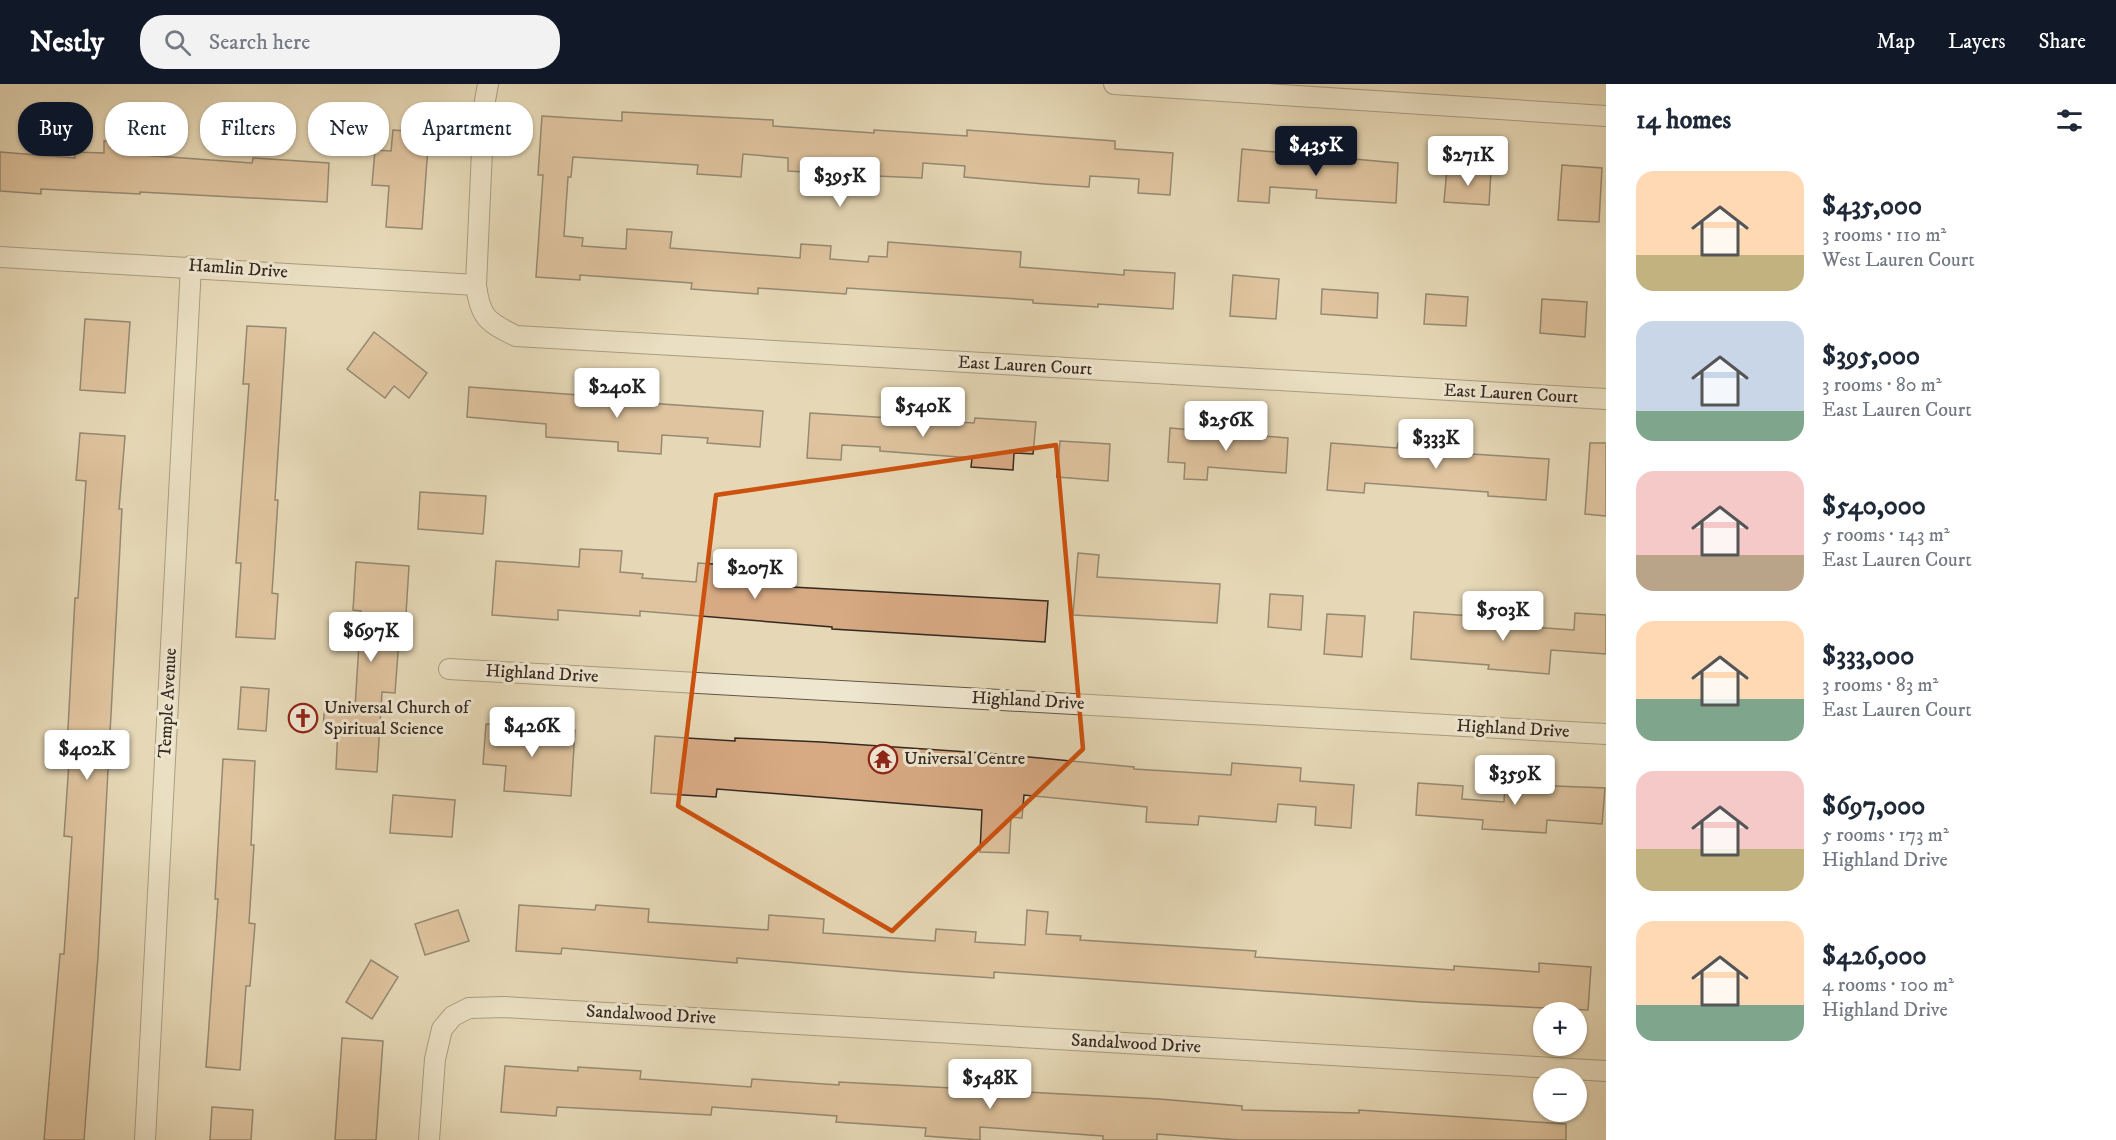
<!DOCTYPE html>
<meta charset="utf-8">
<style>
:root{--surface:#fff;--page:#f2f2f3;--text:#1f2937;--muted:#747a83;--accent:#111827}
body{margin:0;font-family:"IM FELL DW Pica",serif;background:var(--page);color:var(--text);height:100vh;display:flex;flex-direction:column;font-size:22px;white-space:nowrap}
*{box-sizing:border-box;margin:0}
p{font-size:20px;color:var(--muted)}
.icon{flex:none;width:33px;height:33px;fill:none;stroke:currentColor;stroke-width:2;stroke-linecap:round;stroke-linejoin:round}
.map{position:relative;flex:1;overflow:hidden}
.drawer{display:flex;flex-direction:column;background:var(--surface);width:510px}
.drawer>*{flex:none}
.guide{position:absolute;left:18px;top:18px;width:570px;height:54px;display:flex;gap:12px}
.tools{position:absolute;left:1533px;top:918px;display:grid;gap:12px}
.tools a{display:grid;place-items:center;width:54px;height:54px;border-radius:50%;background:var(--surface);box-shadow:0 2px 4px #0004;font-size:30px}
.price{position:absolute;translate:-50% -51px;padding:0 14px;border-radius:6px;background:#fff;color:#222;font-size:20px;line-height:39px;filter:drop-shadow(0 2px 3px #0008)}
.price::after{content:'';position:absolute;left:50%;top:36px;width:18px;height:14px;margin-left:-9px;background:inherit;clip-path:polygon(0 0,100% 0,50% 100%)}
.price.selected{background:var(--accent);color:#fff}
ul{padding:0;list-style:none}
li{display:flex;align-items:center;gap:18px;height:150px;padding:0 30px}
li span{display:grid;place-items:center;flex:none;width:168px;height:120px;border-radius:18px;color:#555}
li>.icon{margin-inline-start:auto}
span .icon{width:72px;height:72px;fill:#fffc;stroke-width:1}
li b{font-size:26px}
h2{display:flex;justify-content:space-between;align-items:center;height:72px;padding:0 30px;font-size:26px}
.chip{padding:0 21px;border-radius:24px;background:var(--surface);box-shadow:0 2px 4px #0004;font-size:21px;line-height:54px}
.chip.selected{background:var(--accent);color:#fff}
header{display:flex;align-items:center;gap:36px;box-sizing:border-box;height:84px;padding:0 30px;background:var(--accent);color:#fff}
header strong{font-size:28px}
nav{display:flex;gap:33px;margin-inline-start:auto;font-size:21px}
.search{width:420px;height:54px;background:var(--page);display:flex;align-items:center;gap:15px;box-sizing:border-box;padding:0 21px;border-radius:24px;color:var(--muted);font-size:22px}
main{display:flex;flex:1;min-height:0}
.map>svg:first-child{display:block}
.building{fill:#d8aa84;stroke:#342a21;stroke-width:1.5}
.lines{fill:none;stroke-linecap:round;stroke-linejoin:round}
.minor-casing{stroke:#605646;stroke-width:22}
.minor{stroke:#efe6d0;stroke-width:20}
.marked{fill:none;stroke:#cd520f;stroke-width:4.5;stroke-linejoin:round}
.labels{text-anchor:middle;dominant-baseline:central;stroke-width:6;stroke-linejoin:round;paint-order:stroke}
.street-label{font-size:18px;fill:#342a21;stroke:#efe6d0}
.poi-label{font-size:18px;fill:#342a21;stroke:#efe6d0;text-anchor:start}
</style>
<header>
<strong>Nestly</strong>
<div class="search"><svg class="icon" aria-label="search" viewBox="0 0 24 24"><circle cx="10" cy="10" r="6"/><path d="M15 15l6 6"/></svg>Search here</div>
<nav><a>Map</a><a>Layers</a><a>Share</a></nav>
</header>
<main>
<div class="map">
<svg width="1606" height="1056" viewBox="0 0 1606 1056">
<rect width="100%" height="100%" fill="#e6d8b6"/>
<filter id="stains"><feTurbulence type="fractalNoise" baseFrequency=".00333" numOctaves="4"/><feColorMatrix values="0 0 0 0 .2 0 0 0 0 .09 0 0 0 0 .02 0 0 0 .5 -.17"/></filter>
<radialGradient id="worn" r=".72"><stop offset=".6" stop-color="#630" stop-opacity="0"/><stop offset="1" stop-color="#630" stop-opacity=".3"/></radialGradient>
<g class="building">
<path d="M622 28 773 36V42L874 49V46L967 52V46L1115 57V65L1173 69 1170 111 1138 109 1139 95 1090 92 1089 103 1044 100 964 93 965 82 923 79 922 94 852 91 788 87V74L743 70 741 93 697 90 698 81 573 73 571 93H568L564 152 583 154 582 162 626 165 627 145 672 148 670 164 800 174 801 160 831 162 830 175 868 178 869 172 887 173 888 158 1021 168 1020 183 1124 191V186L1175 189 1173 225 1098 220V223L1033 219V216L847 204 846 210 758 204V210L691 205 692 199 580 191V196L536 193 543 91H538L542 32 622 37Z"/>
<path d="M393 46 429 49 422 145 386 143 389 102 372 101 375 66 391 67Z"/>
<path d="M104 57 143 59 142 71 252 79 253 74 329 79 327 118 140 108V110L41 105V110L0 107V68L75 74V68L104 69Z"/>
<path d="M1242 65 1398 79 1396 119 1316 114 1317 106 1270 103 1269 119 1238 117Z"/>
<path d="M1562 81 1602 84 1599 138 1558 136Z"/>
<path d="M1447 84 1491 87 1489 121 1444 118Z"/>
<path d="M1233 191 1279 195 1276 235 1230 232Z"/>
<path d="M1322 205 1378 209 1377 234 1321 230Z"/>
<path d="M1426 210 1468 213 1466 242 1424 240Z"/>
<path d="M1542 215 1587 218 1585 253 1540 249Z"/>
<path d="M85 235 130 238 125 309 80 306Z"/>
<path d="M247 242 286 244 275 416H278L272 509 278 510 275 555 236 553 241 479H236L249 300H243Z"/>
<path d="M374 248 427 289 409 314 394 302 385 314 347 285Z"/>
<path d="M469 303 605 313 604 316 763 327 760 363 707 359 708 354 662 351 661 370 618 367V358L546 353V340L467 333Z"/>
<path d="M810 329 974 339 975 334 1036 338 1033 370 1014 369 1013 386 971 383 972 374 880 367V363L842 361 841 376 807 374Z"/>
<path d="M1170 344 1288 354 1286 389 1208 383 1207 396 1184 395 1185 379 1168 378Z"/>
<path d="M80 349 125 352 119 425H122L98 873 84 1056H44L60 870H64L72 753 64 752 70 663H67L75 514H78L86 397 76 396Z"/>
<path d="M1060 357 1110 360 1108 397 1057 393Z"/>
<path d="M1331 359 1397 364 1398 359 1472 364V370L1549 375 1546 416 1488 412V408L1365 399 1364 409 1327 406Z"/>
<path d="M1590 359H1606V432L1585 430Z"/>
<path d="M420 408 486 412 483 450 418 445Z"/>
<path d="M580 465 622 467 620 488 643 490 642 494 696 498 698 479 744 482V479L793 482 792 503 1048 517 1045 558 832 545V543L640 527V532L558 526V536L492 531 496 477 579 483Z"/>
<path d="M1078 469 1099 471 1097 493 1220 500 1217 539 1073 531Z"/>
<path d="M356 478 409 482 406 530 401 529 395 609 382 608 377 688 336 685 338 643 323 642 325 622 355 624 361 527 353 526Z"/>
<path d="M1270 510 1303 512 1301 546 1268 543Z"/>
<path d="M1414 528 1473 532V539L1574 546 1575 529 1606 531V570L1551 566 1549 590 1488 585 1489 581 1411 575Z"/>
<path d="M1327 530 1365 532 1362 573 1324 570Z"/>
<path d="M241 603 269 605 266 647 238 645Z"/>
<path d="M486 640 575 646 571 712 504 707 506 682 483 680Z"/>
<path d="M655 652 735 657V654L821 658 998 670 1134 683V685L1231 691 1232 679 1301 684 1300 697 1354 701 1351 744 1315 741 1316 723 1278 720 1276 738 1199 732 1198 741 1146 738 1147 723 1024 711 1022 734 1011 733 1009 769 980 768 982 726 717 705 716 713 651 709Z"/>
<path d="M223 675 255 677 251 761H254L249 839 255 840 250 902H246L240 986 206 983 218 815H215Z"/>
<path d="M1418 699 1463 702 1462 715 1504 718 1505 700 1605 704 1602 740 1547 736 1546 749 1482 745 1483 736 1416 731Z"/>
<path d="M393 711 455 716 452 753 390 749Z"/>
<path d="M519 821 595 826 596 821 649 825 648 838 768 846 769 831 824 835 823 849 935 857 936 845 976 848 975 858 1025 861 1027 826 1048 828 1046 850 1081 852 1080 856 1256 867 1255 873 1454 886V882L1539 888V879L1591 883 1588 926 1422 918 994 888V894L907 888 737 874V879L562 864 561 870 516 867Z"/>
<path d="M458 826 469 857 425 871 415 840Z"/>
<path d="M371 876 398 893 372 935 346 918Z"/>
<path d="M342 954 383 957 376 1056H335Z"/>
<path d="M505 982 578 987V983L641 987 640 995 751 1003 752 995 839 1001V998L1159 1015 1242 1022V1026L1359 1029V1026L1566 1040V1056H1239L1157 1050V1056H1103V1052L980 1043V1056L925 1052 926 1044 836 1038 837 1032 712 1023 711 1031 557 1023 556 1032 501 1028Z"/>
<path d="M212 1023 253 1026 251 1056H210Z"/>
</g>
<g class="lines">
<g class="minor-casing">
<g id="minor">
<path d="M488 0 484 22 476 201C480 233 487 238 516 252L1606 315"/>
<path d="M1114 0 1606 32"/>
<path d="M0 173 476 201"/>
<path d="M449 585 1606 650"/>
<path d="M145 1056 191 182"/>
<path d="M429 1056 435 975 442 945 453 932 469 924 505 923 1606 987"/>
</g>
</g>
<use href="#minor" class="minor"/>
</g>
<path d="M0 0H1606V1056H0ZM1056 361 1083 665 892 847 678 722 716 411Z" fill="#e6d8b6" fill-opacity=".55" fill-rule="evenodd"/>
<path class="marked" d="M1056 361 1083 665 892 847 678 722 716 411Z"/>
<defs>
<g id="church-ring" transform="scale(1.5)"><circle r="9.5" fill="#efe6d0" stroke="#8f2418" stroke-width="1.5"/><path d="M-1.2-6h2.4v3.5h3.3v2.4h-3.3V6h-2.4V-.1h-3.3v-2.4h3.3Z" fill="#8f2418"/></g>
<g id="temple-ring" transform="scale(1.5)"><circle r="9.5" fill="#efe6d0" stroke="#8f2418" stroke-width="1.5"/><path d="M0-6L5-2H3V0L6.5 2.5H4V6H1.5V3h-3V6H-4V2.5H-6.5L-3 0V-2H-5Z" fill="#8f2418"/></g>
</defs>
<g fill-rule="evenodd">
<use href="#church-ring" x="303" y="634"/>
<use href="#temple-ring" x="883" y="675"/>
</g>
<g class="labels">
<g class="street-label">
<text transform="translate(238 185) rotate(4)">Hamlin Drive</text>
<text transform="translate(1025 282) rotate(3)">East Lauren Court</text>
<text transform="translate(1511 310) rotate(3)">East Lauren Court</text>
<text transform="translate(542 590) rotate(3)">Highland Drive</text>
<text transform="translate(1028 617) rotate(3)">Highland Drive</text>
<text transform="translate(168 619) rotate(-87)">Temple Avenue</text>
<text transform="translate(1513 645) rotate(3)">Highland Drive</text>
<text transform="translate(651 931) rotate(3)">Sandalwood Drive</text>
<text transform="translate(1136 960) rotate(3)">Sandalwood Drive</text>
</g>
<g class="poi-label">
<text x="324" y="624">Universal Church of<tspan x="324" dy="21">Spiritual Science</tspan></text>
<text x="904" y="675">Universal Centre</text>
</g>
</g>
<rect width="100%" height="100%" filter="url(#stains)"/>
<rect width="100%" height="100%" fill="url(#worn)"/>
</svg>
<div class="tools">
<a>+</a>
<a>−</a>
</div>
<b class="price selected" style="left:1316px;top:93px">$435K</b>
<b class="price" style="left:1468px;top:103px">$271K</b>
<b class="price" style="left:840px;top:124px">$395K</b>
<b class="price" style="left:617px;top:335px">$240K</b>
<b class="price" style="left:923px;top:354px">$540K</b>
<b class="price" style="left:1226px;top:368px">$256K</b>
<b class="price" style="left:1436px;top:386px">$333K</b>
<b class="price" style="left:755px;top:516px">$207K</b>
<b class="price" style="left:1503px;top:558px">$503K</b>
<b class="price" style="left:371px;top:579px">$697K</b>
<b class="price" style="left:532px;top:674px">$426K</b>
<b class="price" style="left:87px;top:697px">$402K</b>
<b class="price" style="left:1515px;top:722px">$359K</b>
<b class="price" style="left:990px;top:1026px">$548K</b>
<div class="guide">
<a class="chip selected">Buy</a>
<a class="chip">Rent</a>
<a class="chip">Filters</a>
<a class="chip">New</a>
<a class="chip">Apartment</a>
</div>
</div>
<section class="drawer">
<h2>14 homes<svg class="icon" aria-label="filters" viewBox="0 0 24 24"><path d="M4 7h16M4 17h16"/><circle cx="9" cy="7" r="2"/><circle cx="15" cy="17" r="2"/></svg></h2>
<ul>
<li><span style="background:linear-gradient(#ffd9b3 70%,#c2b280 0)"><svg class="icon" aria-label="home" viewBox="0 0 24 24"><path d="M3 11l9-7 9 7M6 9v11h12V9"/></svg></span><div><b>$435,000</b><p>3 rooms · 110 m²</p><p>West Lauren Court</p></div></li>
<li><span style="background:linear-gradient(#c9d6e8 75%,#7fa58c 0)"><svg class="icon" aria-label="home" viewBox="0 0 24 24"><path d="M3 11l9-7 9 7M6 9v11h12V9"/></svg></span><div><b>$395,000</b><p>3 rooms · 80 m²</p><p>East Lauren Court</p></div></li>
<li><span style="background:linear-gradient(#f6c9c9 70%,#b9a48a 0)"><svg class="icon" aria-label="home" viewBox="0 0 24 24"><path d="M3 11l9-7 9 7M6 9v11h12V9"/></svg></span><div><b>$540,000</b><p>5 rooms · 143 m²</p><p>East Lauren Court</p></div></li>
<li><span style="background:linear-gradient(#ffd9b3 65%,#7fa58c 0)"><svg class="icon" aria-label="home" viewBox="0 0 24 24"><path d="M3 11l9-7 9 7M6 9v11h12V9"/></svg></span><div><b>$333,000</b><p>3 rooms · 83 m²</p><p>East Lauren Court</p></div></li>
<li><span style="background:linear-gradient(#f6c9c9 65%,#c2b280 0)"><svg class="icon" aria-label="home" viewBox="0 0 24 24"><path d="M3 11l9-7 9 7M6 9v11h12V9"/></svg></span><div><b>$697,000</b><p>5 rooms · 173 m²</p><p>Highland Drive</p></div></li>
<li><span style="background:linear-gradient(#ffd9b3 70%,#7fa58c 0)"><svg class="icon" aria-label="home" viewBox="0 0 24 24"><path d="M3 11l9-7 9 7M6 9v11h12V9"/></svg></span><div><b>$426,000</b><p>4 rooms · 100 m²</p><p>Highland Drive</p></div></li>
</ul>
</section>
</main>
